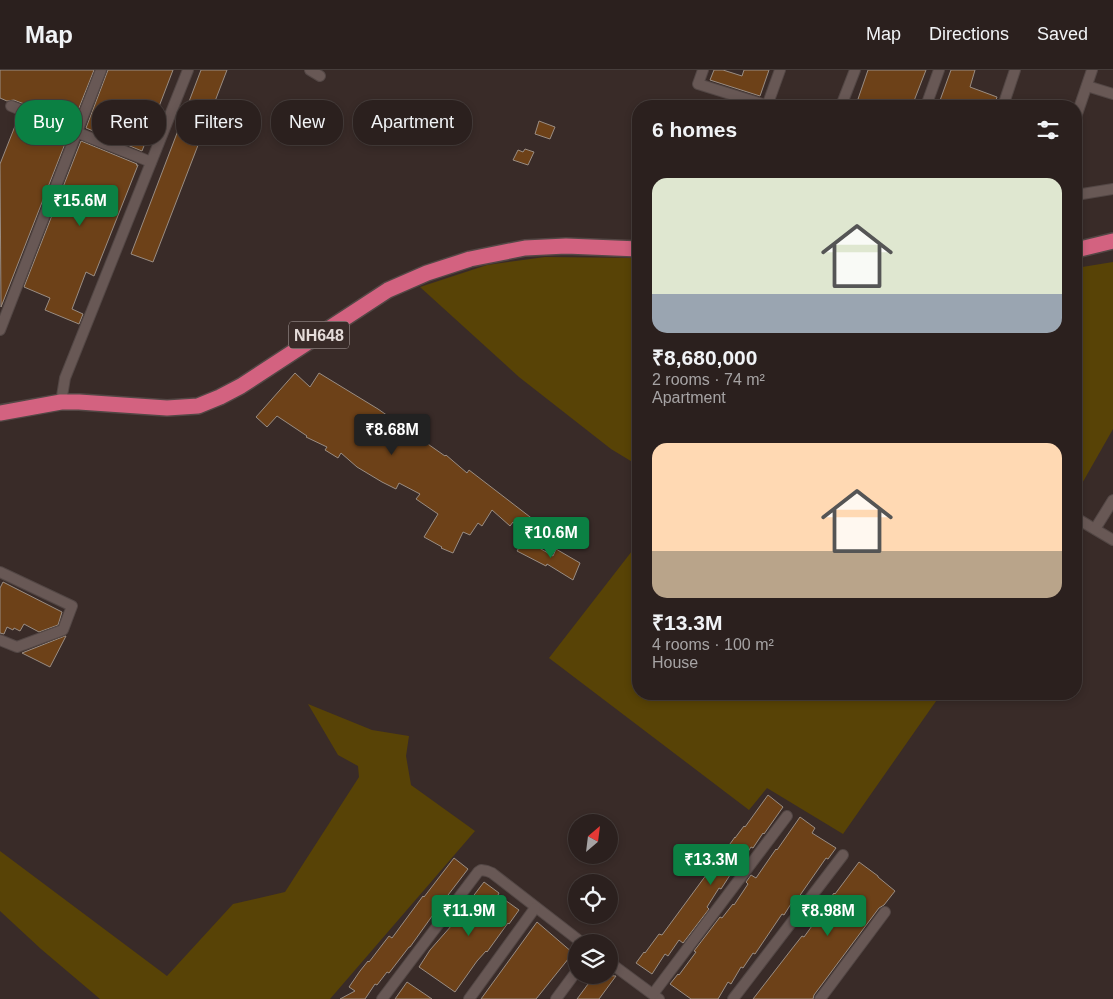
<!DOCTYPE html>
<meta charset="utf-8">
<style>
:root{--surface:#2b201e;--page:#372d2b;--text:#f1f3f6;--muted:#a6a3a4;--line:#473e3c;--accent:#0b8043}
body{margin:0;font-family:Arial,sans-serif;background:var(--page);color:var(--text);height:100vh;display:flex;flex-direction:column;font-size:19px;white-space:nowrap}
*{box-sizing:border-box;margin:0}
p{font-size:16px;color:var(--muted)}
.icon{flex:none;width:28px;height:28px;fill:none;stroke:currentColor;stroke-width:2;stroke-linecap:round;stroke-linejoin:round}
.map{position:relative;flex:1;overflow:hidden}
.side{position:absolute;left:632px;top:30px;width:450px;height:600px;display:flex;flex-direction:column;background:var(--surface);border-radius:20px;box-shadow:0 2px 8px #0003,0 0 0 1px var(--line)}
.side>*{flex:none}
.top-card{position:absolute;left:15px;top:30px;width:475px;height:45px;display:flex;gap:10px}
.needle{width:32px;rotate:28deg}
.fabs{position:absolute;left:568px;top:744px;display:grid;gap:10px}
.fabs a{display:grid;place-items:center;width:50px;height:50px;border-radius:50%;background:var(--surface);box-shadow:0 2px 8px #0003,0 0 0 1px var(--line);font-size:25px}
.price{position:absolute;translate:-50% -42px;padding:0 11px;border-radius:5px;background:var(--accent);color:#fff;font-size:16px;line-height:32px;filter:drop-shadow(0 1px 2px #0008)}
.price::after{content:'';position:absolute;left:50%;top:30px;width:15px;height:11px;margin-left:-8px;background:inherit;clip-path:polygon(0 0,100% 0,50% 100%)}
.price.selected{background:#222;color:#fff}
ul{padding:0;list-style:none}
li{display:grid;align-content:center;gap:10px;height:265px;padding:0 20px}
li span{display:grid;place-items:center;height:155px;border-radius:15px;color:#555}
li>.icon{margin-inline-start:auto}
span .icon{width:90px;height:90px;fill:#fffc;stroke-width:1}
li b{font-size:21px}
h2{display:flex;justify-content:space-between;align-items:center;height:60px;padding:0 20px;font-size:21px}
.chip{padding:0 18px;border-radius:20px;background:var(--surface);box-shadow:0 2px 8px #0003,0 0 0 1px var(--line);font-size:18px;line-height:45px}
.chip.selected{background:var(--accent);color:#fff}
header{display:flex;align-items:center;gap:30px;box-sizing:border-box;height:70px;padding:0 25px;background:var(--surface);border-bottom:1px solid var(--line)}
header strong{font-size:24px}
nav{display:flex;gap:28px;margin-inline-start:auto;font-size:18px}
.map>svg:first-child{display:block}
.green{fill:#584306}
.building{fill:#6d4118;stroke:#9a8d83}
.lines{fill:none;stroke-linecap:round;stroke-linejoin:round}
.minor-casing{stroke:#534745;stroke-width:12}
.trunk-casing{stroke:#534745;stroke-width:18}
.minor{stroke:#685855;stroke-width:10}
.trunk{stroke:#d36280;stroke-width:15}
.labels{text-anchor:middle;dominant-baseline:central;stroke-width:4;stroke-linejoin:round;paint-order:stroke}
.shield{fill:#392b28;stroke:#b1a7a4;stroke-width:1}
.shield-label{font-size:16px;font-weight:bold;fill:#e5dcd9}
</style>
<header>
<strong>Map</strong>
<nav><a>Map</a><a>Directions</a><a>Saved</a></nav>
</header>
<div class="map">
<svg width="1113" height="929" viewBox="0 0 1113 929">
<rect width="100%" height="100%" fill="#392b28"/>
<g class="green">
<path d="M545 187 639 188V396L611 379 519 307 420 217 487 195Z"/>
<path d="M1113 192V359L1076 424V198Z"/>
<path d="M639 472V624H941L843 764 767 718 749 740 549 588Z"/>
<path d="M308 634 372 660 409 666 406 686 411 715 475 761 330 929H100L41 879 0 841V781L167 906 233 834 285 822 359 707 358 696 338 685Z"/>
</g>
<g class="building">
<path d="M0 0H94L73 53 14 30 7 31 0 28Z"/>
<path d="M108 0H173L142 81 86 58Z"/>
<path d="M201 0H227L153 192 131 184Z"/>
<path d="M714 0H723L742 6 744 0H769L760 26 710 10Z"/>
<path d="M868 0H926L912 36H879L858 29Z"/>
<path d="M951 0H975L970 17 997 27 994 36H983L965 30 963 36H938Z"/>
<path d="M19 46 68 66 1 237 0 94Z"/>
<path d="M539 51 555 57 550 69 535 64Z"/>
<path d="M81 71 137 94 136 95H138L94 206 86 202 72 239 83 244 79 254 45 240 50 228 24 217Z"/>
<path d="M525 79 534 82 528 95 513 90 518 80 523 82Z"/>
<path d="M295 303 310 317 319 303 378 339 414 364 415 363 426 371 425 372 445 386 446 385 467 403 469 400 534 450 527 463 513 452 510 456 492 440 482 456 478 453 470 465 463 462 453 483 441 478 442 477 424 467 438 444 416 429 420 424 399 413 396 419 382 412 357 397 341 383 338 388 325 380 327 377 306 367 307 366 277 346 267 357 256 347Z"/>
<path d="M524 469 553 486 556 479 580 493 573 510 547 494 546 496 517 481Z"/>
<path d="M3 512 62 542 58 555 39 562 24 554 20 561 14 558 13 560 7 557 4 564 0 563V518Z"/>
<path d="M66 566 50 597 22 583 65 566Z"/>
<path d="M768 725 783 737 764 764 763 763 753 778 751 777 741 793 742 794 734 804 732 802 721 819 719 818 707 837 709 839 683 873 679 870 668 886 665 884 652 904 636 893 644 882 645 883 659 864 662 865 712 797 715 799 729 779 727 778 735 767V768L744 756 745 757Z"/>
<path d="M800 747 815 758 812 763 836 778 828 789 826 788 796 831 794 829 784 845 782 844 755 884 753 883 743 898 741 897 731 914 728 912 718 929H691L670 914 678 904 679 905 696 882 694 881 720 847 722 848 733 834 734 835 748 814 746 812 751 805 756 808 776 779 777 780Z"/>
<path d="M454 788 468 799 435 842 410 877H409L389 903 387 902 377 915 375 914 365 929H340L355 921 349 917 360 901 368 891 369 892 389 866 392 868 423 826 424 827Z"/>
<path d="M859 792 878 806V807L895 821 884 835 879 838 814 925 813 929H753L791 880 802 866 804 867 817 849 816 848 834 823 835 824Z"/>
<path d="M484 812 499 823 498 825 519 840 509 854 508 853 487 882 486 881 477 891 455 922 419 897 430 880 452 855 471 828V829Z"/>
<path d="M537 852 573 883 536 929H481Z"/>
<path d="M593 905 616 906 599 929H577L594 906Z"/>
<path d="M407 912 432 929H395Z"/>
</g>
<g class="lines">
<g class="minor-casing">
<g id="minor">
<path d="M310 0 320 6"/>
<path d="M703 0 698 14 769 36"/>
<path d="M1087 16 1113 24"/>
<path d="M11 36 151 92"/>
<path d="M767 36 780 0"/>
<path d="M841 36 855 0"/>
<path d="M926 36 939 0"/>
<path d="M1003 36 1015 0"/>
<path d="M1076 47 1092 0"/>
<path d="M1076 125 1113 119"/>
<path d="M0 260 101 0"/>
<path d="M61 332 65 308 188 0"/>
<path d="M1076 448 1113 470"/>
<path d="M1095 459 1113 430"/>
<path d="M0 502 72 536 63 560 17 577 0 570"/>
<path d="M609 892 659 929"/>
<path d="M653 924 787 746"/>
<path d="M382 929 478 802 481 800 487 801 492 803 581 872"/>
<path d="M469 929 535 838"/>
<path d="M556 929 576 902"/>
<path d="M733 929 843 785"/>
<path d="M820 929 885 842"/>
</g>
</g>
<g class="trunk-casing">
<g id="trunk">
<path d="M1076 180 1113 171"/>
<path d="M0 343 61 332H79L167 338 198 336 220 327 241 316 388 220 427 203 470 189 525 178 566 176 639 179"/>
</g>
</g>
<use href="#minor" class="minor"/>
<use href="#trunk" class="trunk"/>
</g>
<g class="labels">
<rect class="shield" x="289" y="251.5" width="60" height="27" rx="4"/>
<g class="shield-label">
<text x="319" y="265">NH648</text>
</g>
</g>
</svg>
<div class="fabs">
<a><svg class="needle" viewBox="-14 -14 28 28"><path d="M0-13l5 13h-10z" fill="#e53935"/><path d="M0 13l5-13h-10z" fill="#a6a3a4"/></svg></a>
<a><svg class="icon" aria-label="locate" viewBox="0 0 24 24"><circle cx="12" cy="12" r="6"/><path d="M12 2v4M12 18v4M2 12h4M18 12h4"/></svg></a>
<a><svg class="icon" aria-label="layers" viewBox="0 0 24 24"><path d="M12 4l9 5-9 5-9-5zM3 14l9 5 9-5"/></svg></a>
</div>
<b class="price" style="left:80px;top:157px">₹15.6M</b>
<b class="price selected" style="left:392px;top:386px">₹8.68M</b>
<b class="price" style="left:551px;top:489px">₹10.6M</b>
<b class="price" style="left:711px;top:816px">₹13.3M</b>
<b class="price" style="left:469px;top:867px">₹11.9M</b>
<b class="price" style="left:828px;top:867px">₹8.98M</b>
<div class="top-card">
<a class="chip selected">Buy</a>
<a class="chip">Rent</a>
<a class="chip">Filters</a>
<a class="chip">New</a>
<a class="chip">Apartment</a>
</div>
<section class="side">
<h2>6 homes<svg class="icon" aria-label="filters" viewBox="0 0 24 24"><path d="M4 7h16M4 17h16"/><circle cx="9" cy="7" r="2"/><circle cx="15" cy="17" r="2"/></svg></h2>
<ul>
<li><span style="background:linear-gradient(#dfe7d0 75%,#9aa5b1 0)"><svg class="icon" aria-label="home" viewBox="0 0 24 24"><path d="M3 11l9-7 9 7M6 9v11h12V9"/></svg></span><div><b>₹8,680,000</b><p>2 rooms · 74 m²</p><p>Apartment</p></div></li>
<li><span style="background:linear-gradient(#ffd9b3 70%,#b9a48a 0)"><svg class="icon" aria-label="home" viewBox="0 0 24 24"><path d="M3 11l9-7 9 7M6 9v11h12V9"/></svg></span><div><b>₹13.3M</b><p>4 rooms · 100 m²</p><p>House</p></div></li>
</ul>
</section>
</div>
